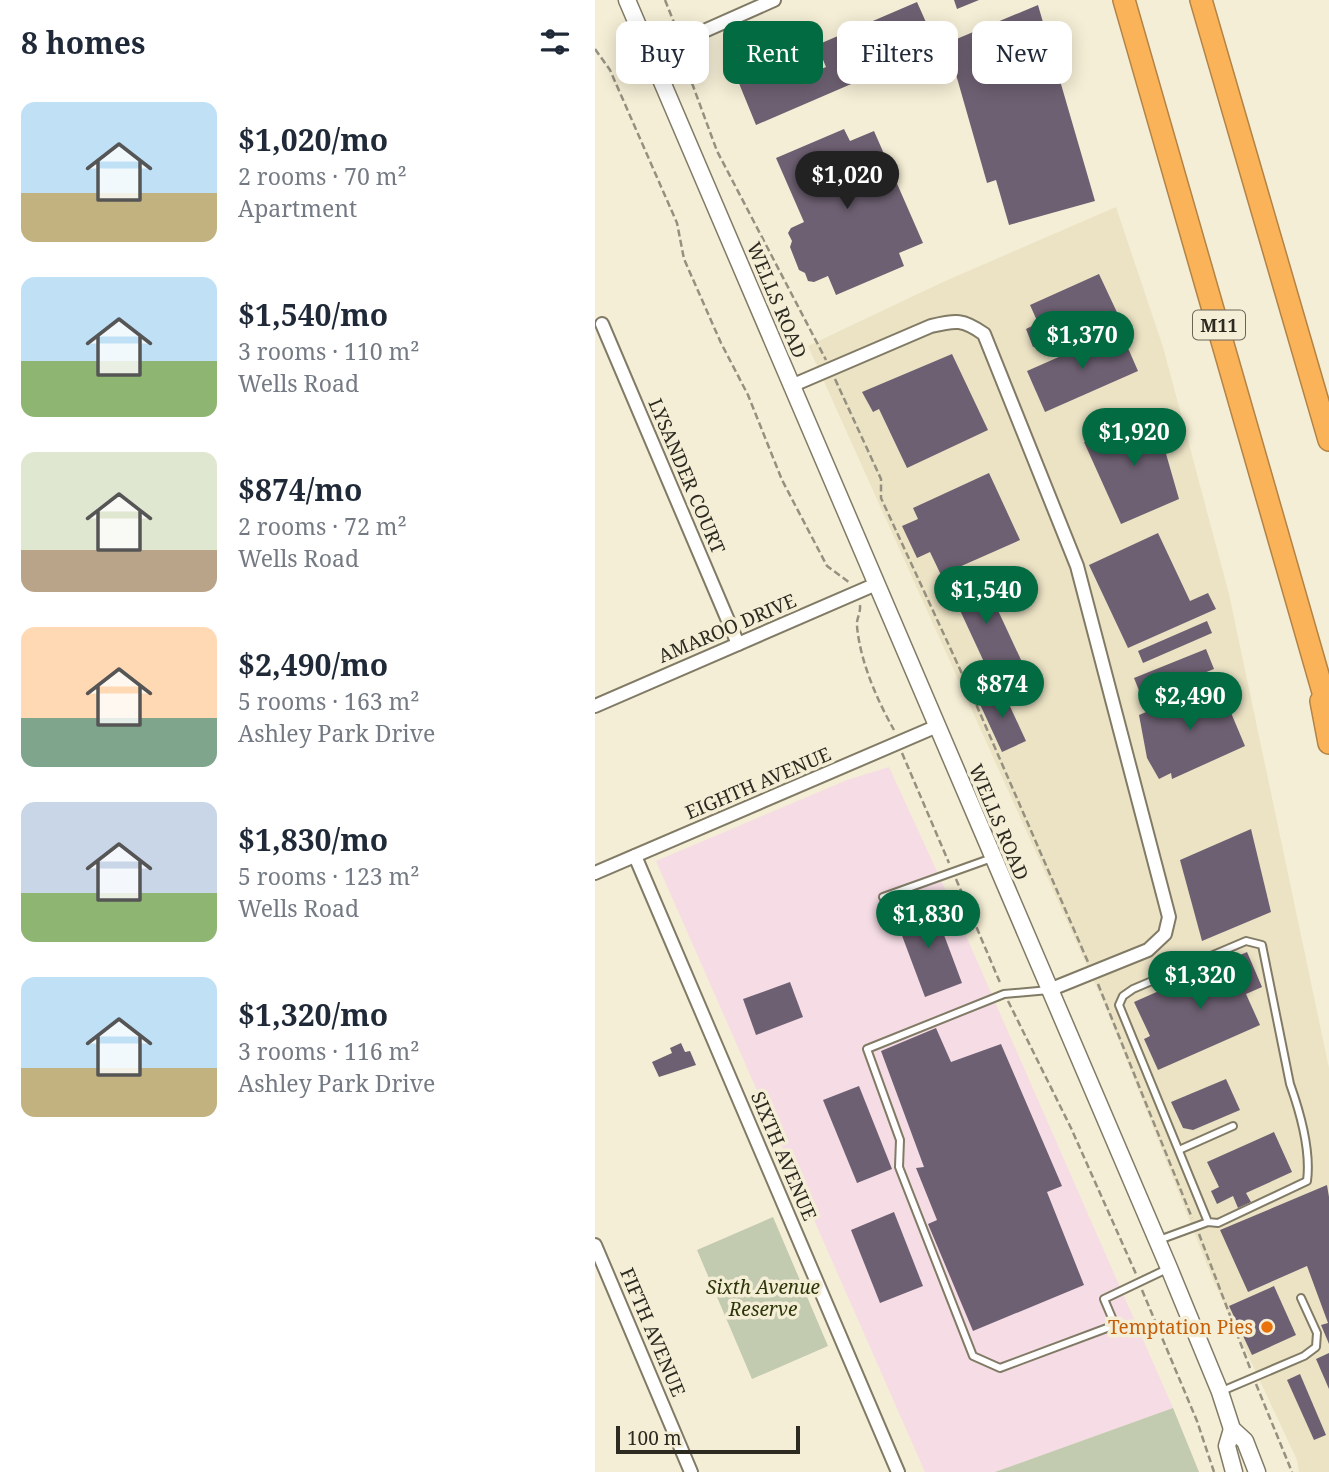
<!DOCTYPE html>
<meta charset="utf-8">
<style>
:root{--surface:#fff;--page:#f6f6f7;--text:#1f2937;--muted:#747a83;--accent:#036b41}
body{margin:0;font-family:"Noto Serif",serif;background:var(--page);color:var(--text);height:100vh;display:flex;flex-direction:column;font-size:26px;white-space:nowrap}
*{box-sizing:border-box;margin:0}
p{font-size:23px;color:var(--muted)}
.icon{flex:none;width:38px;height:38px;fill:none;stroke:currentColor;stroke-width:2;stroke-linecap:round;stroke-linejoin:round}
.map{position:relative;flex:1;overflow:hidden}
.sheet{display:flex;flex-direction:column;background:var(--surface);width:595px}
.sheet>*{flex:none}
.banner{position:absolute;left:21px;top:21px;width:607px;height:63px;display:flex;gap:14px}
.scale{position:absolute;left:21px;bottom:18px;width:184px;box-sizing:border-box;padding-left:7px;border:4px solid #2c2a21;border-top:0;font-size:19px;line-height:24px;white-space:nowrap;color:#2c2a21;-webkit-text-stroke:5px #f5eed6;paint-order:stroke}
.price{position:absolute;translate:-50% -60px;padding:0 16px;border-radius:24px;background:var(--accent);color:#fff;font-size:23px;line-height:46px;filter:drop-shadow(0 2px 4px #0008)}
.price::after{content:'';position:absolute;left:50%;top:42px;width:21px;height:16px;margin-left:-10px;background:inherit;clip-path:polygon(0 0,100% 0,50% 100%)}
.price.on{background:#222;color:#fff}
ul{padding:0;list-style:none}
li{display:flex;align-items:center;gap:21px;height:175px;padding:0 21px}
li span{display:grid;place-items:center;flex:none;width:196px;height:140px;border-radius:14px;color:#555}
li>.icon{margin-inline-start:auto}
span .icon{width:84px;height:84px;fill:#fffc;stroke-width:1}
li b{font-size:30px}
h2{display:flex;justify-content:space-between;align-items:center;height:84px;padding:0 21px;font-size:30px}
.pill{padding:0 24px;border-radius:14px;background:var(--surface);box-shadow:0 4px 18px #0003;font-size:24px;line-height:63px}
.pill.on{background:var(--accent);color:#fff}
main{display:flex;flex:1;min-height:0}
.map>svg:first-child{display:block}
.built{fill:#ece3c5}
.industrial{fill:#f5dce5}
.green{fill:#c2caaf}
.building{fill:#6d6072}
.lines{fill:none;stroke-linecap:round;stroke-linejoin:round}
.service-casing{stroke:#817b66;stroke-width:10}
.minor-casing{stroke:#817b66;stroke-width:16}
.secondary-casing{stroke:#817b66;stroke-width:19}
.motorway-casing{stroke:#b38345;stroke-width:24}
.path{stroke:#95907f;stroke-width:2.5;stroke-dasharray:7 3.5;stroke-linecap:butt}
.service{stroke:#fff;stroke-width:6}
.minor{stroke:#fff;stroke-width:12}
.secondary{stroke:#fff;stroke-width:16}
.motorway{stroke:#fbb359;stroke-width:21}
.food-dot{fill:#e8710a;stroke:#f5eed6;stroke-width:2.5}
.labels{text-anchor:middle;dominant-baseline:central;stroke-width:7;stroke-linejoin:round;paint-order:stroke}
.shield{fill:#f5eed6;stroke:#686557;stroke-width:2}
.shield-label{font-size:18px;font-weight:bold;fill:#2c2a21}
.street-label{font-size:19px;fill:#2c2a21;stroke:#f5eed6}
.park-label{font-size:19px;font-style:italic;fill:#2c3608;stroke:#f5eed6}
.food-label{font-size:19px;fill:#c56008;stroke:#f5eed6;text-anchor:end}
</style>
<main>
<section class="sheet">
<h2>8 homes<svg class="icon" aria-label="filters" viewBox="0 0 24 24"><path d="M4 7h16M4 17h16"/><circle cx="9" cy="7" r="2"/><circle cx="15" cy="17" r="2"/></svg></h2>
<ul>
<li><span style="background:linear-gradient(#bfe0f5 65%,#c2b280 0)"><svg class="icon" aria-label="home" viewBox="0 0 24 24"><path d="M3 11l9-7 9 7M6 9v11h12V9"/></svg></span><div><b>$1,020/mo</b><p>2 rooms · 70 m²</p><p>Apartment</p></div></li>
<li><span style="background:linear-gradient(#bfe0f5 60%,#8fb573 0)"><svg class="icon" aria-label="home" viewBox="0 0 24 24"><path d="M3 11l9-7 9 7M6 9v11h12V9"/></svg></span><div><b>$1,540/mo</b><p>3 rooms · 110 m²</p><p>Wells Road</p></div></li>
<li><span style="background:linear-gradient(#dfe7d0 70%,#b9a48a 0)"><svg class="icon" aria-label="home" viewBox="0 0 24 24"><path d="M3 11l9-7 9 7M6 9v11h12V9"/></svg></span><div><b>$874/mo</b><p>2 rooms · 72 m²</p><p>Wells Road</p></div></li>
<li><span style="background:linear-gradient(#ffd9b3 65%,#7fa58c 0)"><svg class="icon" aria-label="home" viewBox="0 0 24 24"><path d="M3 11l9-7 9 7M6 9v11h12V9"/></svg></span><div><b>$2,490/mo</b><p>5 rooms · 163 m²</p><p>Ashley Park Drive</p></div></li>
<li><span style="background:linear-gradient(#c9d6e8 65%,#8fb573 0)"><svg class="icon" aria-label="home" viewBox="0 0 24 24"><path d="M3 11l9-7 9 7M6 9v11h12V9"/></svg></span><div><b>$1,830/mo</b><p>5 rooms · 123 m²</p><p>Wells Road</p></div></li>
<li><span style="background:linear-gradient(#bfe0f5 65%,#c2b280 0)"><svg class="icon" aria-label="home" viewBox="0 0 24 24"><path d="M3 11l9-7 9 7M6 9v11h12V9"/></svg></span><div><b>$1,320/mo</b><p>3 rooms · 116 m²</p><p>Ashley Park Drive</p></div></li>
</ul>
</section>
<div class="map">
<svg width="734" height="1472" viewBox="0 0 734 1472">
<rect width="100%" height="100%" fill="#f5eed6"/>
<path class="built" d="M521 207 568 347 634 594 734 1068V1472H704L702 1460 618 1280 511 1008 213 346 348 282Z"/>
<path class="industrial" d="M294 767 361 913 578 1408 400 1472H330L61 861 252 780Z"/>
<g class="green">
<path d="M178 1217 233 1346 157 1379 102 1250Z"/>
<path d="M578 1408 604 1472H400Z"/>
</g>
<g class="building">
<path d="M359 0H384L362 9Z"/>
<path d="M322 2 342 47 161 125 132 54 192 28 212 75 231 67 222 45Z"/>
<path d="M443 5 500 201 414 225 401 180 392 183 352 43Z"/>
<path d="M249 129 255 141 279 131 328 243 304 253 309 266 241 295 233 276 219 282 213 281 210 273 204 270 195 247 197 241 193 233 196 228 209 222 181 158Z"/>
<path d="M504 274 527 323 453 356 447 343 438 347 431 329 443 323 435 305Z"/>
<path d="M525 330 543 371 450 412 432 371Z"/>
<path d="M357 354 393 430 312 468 284 409 278 412 267 392Z"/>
<path d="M559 412 584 499 526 524 489 442Z"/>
<path d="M394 473 425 540 346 575 335 552 322 558 307 526 323 519 318 508Z"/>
<path d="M563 533 595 601 613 593 621 609 533 648 494 565Z"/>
<path d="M387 576 427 662 396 677 356 591Z"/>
<path d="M612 621 617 633 548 663 543 651Z"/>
<path d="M611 649 619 669 547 698 539 678Z"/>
<path d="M623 682 650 746 577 779 576 773 564 779 552 758 544 715Z"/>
<path d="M407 689 431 741 407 752 383 700Z"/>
<path d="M656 829 676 912 607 941 585 860Z"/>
<path d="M337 903 367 983 330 997 300 917Z"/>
<path d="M652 952 667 987 651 994 665 1025 563 1070 549 1039 555 1036 539 1002Z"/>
<path d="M195 982 208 1017 161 1035 148 999Z"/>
<path d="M341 1028 356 1062 406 1044 467 1186 452 1192 489 1285 378 1331 333 1224 342 1220 321 1168 329 1167 286 1051Z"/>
<path d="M86 1043 90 1052 95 1051 101 1065 64 1077 57 1062 77 1053 75 1048Z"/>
<path d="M631 1079 645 1110 598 1130 588 1128 576 1102Z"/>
<path d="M264 1086 297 1169 262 1183 228 1100Z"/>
<path d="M679 1132 697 1172 651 1193 656 1202 643 1208 638 1196 622 1204 616 1191 624 1187 612 1162Z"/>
<path d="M732 1185 734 1197V1344L726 1325 733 1323 712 1266 653 1292 625 1230Z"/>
<path d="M299 1212 328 1286 285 1303 256 1230Z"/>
<path d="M679 1286 701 1335 657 1355 634 1306Z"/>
<path d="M734 1353V1389L721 1359Z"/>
<path d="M705 1374 731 1435 719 1440 692 1380Z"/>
</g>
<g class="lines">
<g class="service-casing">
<g id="service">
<path d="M288 897 397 858"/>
<path d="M454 990 409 994 272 1049 305 1140 304 1167 378 1356 405 1368 520 1325 509 1299 572 1269"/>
<path d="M584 1150 638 1126"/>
<path d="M564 1240 613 1222 524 1005 528 996 538 989 651 941 667 945 695 1084C705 1112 716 1151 712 1181L623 1223 613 1222"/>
<path d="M627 1391 709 1356 721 1347 722 1333 706 1298"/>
</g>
</g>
<g class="minor-casing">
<g id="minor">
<path d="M55 55 179 0"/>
<path d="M7 324 143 644"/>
<path d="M196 386 336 326C361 320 368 319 389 334L482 566 574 917 570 934 553 950 454 990"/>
<path d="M0 706 279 585"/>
<path d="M40 856 303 1472"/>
<path d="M0 873 340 727"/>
<path d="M0 1245 96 1472"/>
</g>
</g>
<g class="secondary-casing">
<g id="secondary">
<path d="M32 0 574 1268 625 1392 637 1429 650 1441 662 1472"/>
<path d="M637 1429 632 1446 639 1472"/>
</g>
</g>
<g class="motorway-casing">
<g id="motorway">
<path d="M529 0 734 713"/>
<path d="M606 0 734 440"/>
<path d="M726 701 734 743"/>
</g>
</g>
<g class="path">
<path d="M70 0 82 30"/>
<path d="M0 49 15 70 82 223 89 259 126 343 153 395 187 480 232 566 255 583"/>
<path d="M93 52 94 75 122 151 231 360"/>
<path d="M240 379 286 479V498L381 704 493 962"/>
<path d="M265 605C266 613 261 619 262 626 265 661 282 700 299 730"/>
<path d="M307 753 354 863"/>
<path d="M361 879 406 985"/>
<path d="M503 984 597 1218"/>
<path d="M413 1001 476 1128 541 1274"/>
<path d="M604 1234 655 1368"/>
<path d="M547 1290 602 1421 619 1472"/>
<path d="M661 1384 697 1472"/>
</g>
<use href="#service" class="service"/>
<use href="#minor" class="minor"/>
<use href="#secondary" class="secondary"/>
<use href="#motorway" class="motorway"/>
</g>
<circle class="food-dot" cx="672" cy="1327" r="7"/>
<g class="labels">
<rect class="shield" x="598" y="310.5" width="52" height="29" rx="5"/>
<g class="shield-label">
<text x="624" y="325">M11</text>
</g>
<g class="street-label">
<text transform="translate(182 300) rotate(67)">WELLS ROAD</text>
<text transform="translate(92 476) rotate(67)">LYSANDER COURT</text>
<text transform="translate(132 628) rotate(-23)">AMAROO DRIVE</text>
<text transform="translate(163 783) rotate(-23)">EIGHTH AVENUE</text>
<text transform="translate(404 822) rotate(67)">WELLS ROAD</text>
<text transform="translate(189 1156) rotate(67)">SIXTH AVENUE</text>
<text transform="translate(58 1332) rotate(67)">FIFTH AVENUE</text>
</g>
<g class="park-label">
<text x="168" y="1287">Sixth Avenue<tspan x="168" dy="22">Reserve</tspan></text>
</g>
<g class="food-label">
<text x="658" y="1327">Temptation Pies</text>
</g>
</g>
</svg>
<div class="scale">100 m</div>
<b class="price on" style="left:252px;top:211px">$1,020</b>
<b class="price" style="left:487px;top:371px">$1,370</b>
<b class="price" style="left:539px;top:468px">$1,920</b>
<b class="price" style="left:391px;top:626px">$1,540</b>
<b class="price" style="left:407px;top:720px">$874</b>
<b class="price" style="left:595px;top:732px">$2,490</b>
<b class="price" style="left:333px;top:950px">$1,830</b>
<b class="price" style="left:605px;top:1011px">$1,320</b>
<div class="banner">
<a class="pill">Buy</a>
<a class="pill on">Rent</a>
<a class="pill">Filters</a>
<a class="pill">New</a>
</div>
</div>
</main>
